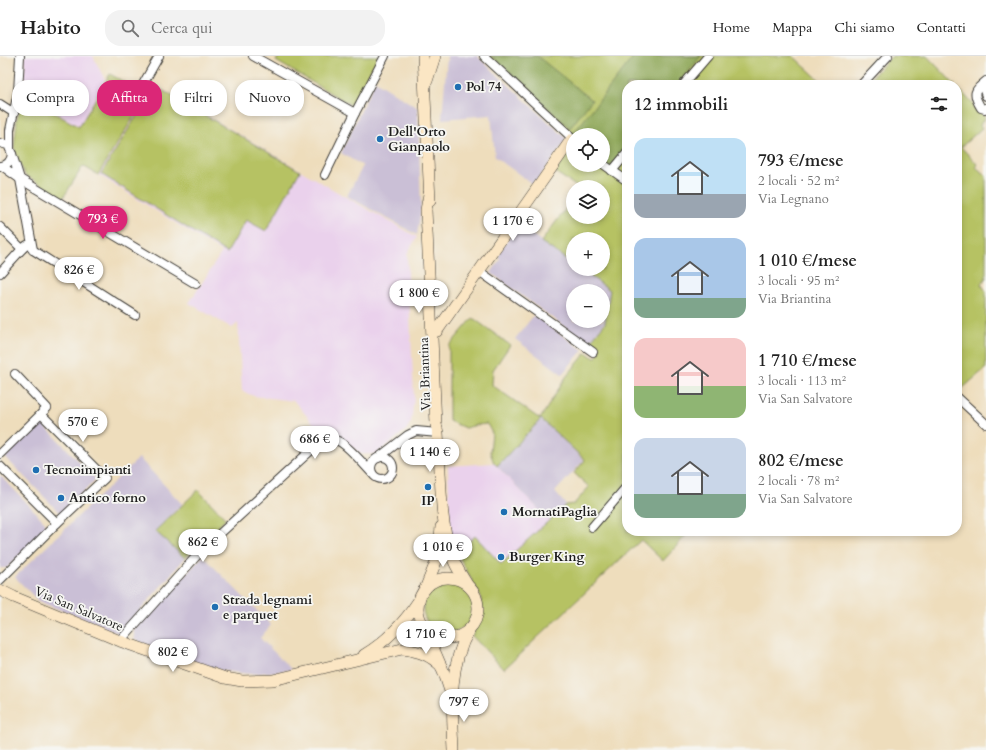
<!DOCTYPE html>
<html lang="it">
<meta charset="utf-8">
<style>
:root{--surface:#fff;--page:#f2f2f2;--text:#222;--muted:#767676;--line:#e0e0e0;--accent:#db2777}
body{margin:0;font-family:Cardo,serif;background:var(--page);color:var(--text);height:100vh;display:flex;flex-direction:column;font-size:15px;white-space:nowrap}
*{box-sizing:border-box;margin:0}
p{font-size:13px;color:var(--muted)}
.icon{flex:none;width:22px;height:22px;fill:none;stroke:currentColor;stroke-width:2;stroke-linecap:round;stroke-linejoin:round}
.map{position:relative;flex:1;overflow:hidden}
.drawer{position:absolute;left:622px;top:24px;width:340px;height:456px;display:flex;flex-direction:column;background:var(--surface);border-radius:16px;box-shadow:0 2px 6px #0003}
.drawer>*{flex:none}
.hud{position:absolute;left:12px;top:24px;width:380px;height:36px;display:flex;gap:8px}
.tools{position:absolute;left:566px;top:72px;display:grid;gap:8px}
.tools a{display:grid;place-items:center;width:44px;height:44px;border-radius:50%;background:var(--surface);box-shadow:0 2px 6px #0003;font-size:20px}
.price{position:absolute;translate:-50% -34px;padding:0 9px;border-radius:14px;background:#fff;color:#222;font-size:13px;line-height:26px;filter:drop-shadow(0 1px 2px #0008)}
.price::after{content:'';position:absolute;left:50%;top:24px;width:12px;height:9px;margin-left:-6px;background:inherit;clip-path:polygon(0 0,100% 0,50% 100%)}
.price.current{background:var(--accent);color:#fff}
ul{padding:0;list-style:none}
li{display:flex;align-items:center;gap:12px;height:100px;padding:0 12px}
li span{display:grid;place-items:center;flex:none;width:112px;height:80px;border-radius:12px;color:#555}
li>.icon{margin-inline-start:auto}
span .icon{width:48px;height:48px;fill:#fffc;stroke-width:1}
li b{font-size:17px}
h2{display:flex;justify-content:space-between;align-items:center;height:48px;padding:0 12px;font-size:17px}
.tag{padding:0 14px;border-radius:16px;background:var(--surface);box-shadow:0 2px 6px #0003;font-size:14px;line-height:36px}
.tag.current{background:var(--accent);color:#fff}
header{display:flex;align-items:center;gap:24px;box-sizing:border-box;height:56px;padding:0 20px;background:var(--surface);border-bottom:1px solid var(--line)}
header strong{font-size:19px}
nav{display:flex;gap:22px;margin-inline-start:auto;font-size:14px}
.search{width:280px;height:36px;background:var(--page);display:flex;align-items:center;gap:10px;box-sizing:border-box;padding:0 14px;border-radius:16px;color:var(--muted);font-size:15px}
.map>svg:first-child{display:block}
.built{fill:#ead1ec}
.industrial{fill:#cabfd6;fill-rule:evenodd}
.green{fill:#b6c264;stroke:#696f40}
.forest{fill:#90a85a;stroke:#56623b}
.lines{fill:none;stroke-linecap:round;stroke-linejoin:round}
.street-casing{stroke:#3c3934;stroke-width:10}
.secondary-casing{stroke:#3c3934;stroke-width:12}
.street{stroke:#fff;stroke-width:8}
.secondary{stroke:#fbe6c4;stroke-width:11}
.poi-dot{fill:#1f6fb2;stroke:#f6f6f2;stroke-width:1.5}
.labels{text-anchor:middle;dominant-baseline:central;stroke-width:3.5;stroke-linejoin:round;paint-order:stroke}
.poi-label{font-size:13px;font-weight:bold;fill:#1c1c1c;stroke:#f6f6f2;text-anchor:start}
.street-label{font-size:13px;fill:#1c1c1c;stroke:#f6f6f2}
</style>
<header>
<strong>Habito</strong>
<div class="search"><svg class="icon" aria-label="search" viewBox="0 0 24 24"><circle cx="10" cy="10" r="6"/><path d="M15 15l6 6"/></svg>Cerca qui</div>
<nav><a>Home</a><a>Mappa</a><a>Chi siamo</a><a>Contatti</a></nav>
</header>
<div class="map">
<svg width="986" height="694" viewBox="0 0 986 694">
<rect width="100%" height="100%" fill="#f6f6f2"/>
<filter id="ink" filterUnits="userSpaceOnUse"><feTurbulence type="fractalNoise" baseFrequency=".025" numOctaves="2"/><feDisplacementMap in="SourceGraphic" scale="8" xChannelSelector="R" yChannelSelector="G"/><feConvolveMatrix kernelMatrix="1 2 1 2 8 2 1 2 1" color-interpolation-filters="sRGB"/></filter>
<filter id="wash" filterUnits="userSpaceOnUse"><feTurbulence type="fractalNoise" baseFrequency=".012" numOctaves="4" result="noise"/><feDisplacementMap in="SourceGraphic" scale="16" xChannelSelector="R" yChannelSelector="G"/><feGaussianBlur stdDeviation="0.9" result="paint"/><feColorMatrix in="noise" values="0 0 0 0 0 0 0 0 0 0 0 0 0 0 0 0 0 1.4 0 .05"/><feComposite in="paint" operator="in"/></filter>
<g filter="url(#wash)">
<rect width="100%" height="100%" fill="#eeddbc"/>
<g class="built">
<path d="M25 0H93L105 24 79 70 37 46 32 29 24 20Z"/>
<path d="M155 29 344 140 417 181 407 198 414 342 411 366 406 374 377 398H361L342 383 328 379 325 381 294 345 254 340 242 335 238 267 232 272 189 247 222 196 99 119Z"/>
<path d="M494 407 549 464 557 487 512 537 464 508 450 476 448 410Z"/>
</g>
<g class="industrial">
<path d="M447 0H477L565 81V86L534 129 495 101 491 59 442 63Z"/>
<path d="M375 25 418 52 421 154 417 179 347 140 363 110 341 97Z"/>
<path d="M518 168 573 209V213H579L610 234 605 266 588 288 491 217 500 204 498 198ZM573 235H603V265H573Z"/>
<path d="M534 259 583 294 562 318 515 283Z"/>
<path d="M541 363 584 404 555 436 566 449 549 464 497 410Z"/>
<path d="M41 366 96 423 61 458 5 401Z"/>
<path d="M139 402 182 448 155 475 185 502 120 578 38 545 15 521Z"/>
<path d="M0 419 45 466 46 473 7 512H0Z"/>
<path d="M203 500 271 569 260 582 292 614 250 618 216 614 160 595 134 583V573Z"/>
</g>
<g class="green">
<path d="M279 0H379L351 49 276 5Z"/>
<path d="M489 0H793L825 29H627V475H690L663 505 641 484 504 613 472 580 481 560V541L457 497 475 480 501 508 566 449 574 448 589 431 574 417 585 404 541 363 497 410 494 407 490 396 492 377 487 368 477 369 465 372 449 365V290L473 262 510 289 493 314 492 329 540 363 566 321 586 297 595 302 601 295 590 286 605 267 610 234 580 213H603V183H573V208L541 186 573 143V161H603V131H577L555 116 573 90V109H603V79H573Z"/>
<path d="M892 0H927L955 29H864Z"/>
<path d="M110 18 147 39 98 119 83 110 63 142 25 119 17 102 14 91 17 63 23 39 79 71Z"/>
<path d="M155 30 300 115 266 175 246 164 227 197 101 118Z"/>
<path d="M957 31 985 61 980 69 982 72 961 91 978 109 976 111 986 120V222L981 228 986 235V312L957 337Z"/>
<path d="M198 434 226 463 185 502 155 475Z"/>
<circle cx="448" cy="552" r="25"/>
</g>
<g class="forest">
<path d="M492 0H537L592 44 570 72Z"/>
<path d="M634 0H701L677 29H627V91L610 111 603 106V79L573 78Z"/>
</g>
</g>
<g filter="url(#ink)">
<g class="lines">
<g class="street-casing">
<g id="street">
<path d="M253 0 355 57"/>
<path d="M484 0 568 78 573 85"/>
<path d="M986 25C974 35 972 37 981 52L985 53 986 52"/>
<path d="M683 29 708 0"/>
<path d="M861 29 888 0"/>
<path d="M982 29 986 40"/>
<path d="M142 30 159 0"/>
<path d="M0 48 14 57"/>
<path d="M0 87 8 89 12 98C11 105 7 110 0 110"/>
<path d="M10 92V74L18 36 20 0"/>
<path d="M12 98 20 123 33 194"/>
<path d="M603 108 627 125"/>
<path d="M2 110 20 123 196 228"/>
<path d="M612 115 627 97"/>
<path d="M325 119 355 57 385 0"/>
<path d="M0 171 22 193"/>
<path d="M479 215 593 296"/>
<path d="M0 217 22 193 27 189 31 190 33 194 135 259"/>
<path d="M15 318 47 352 41 358"/>
<path d="M957 341 986 368"/>
<path d="M0 398 41 358 105 422 57 467"/>
<circle cx="382" cy="412" r="11"/>
<path d="M378 402 408 379 416 375 438 377"/>
<path d="M0 410 57 467 0 524"/>
<path d="M592 471 627 430"/>
<path d="M120 585 201 495 319 387C325 385 331 382 338 385 347 388 365 410 372 417"/>
</g>
</g>
<g class="secondary-casing">
<g id="secondary">
<path d="M423 0 430 145"/>
<path d="M427 25 435 0"/>
<path d="M429 138 426 154 427 175 436 368 438 377C441 415 439 462 451 498 455 510 462 520 468 530"/>
<path d="M437 275 571 84"/>
<circle cx="448" cy="552" r="30"/>
<path d="M425 533 438 501 441 471"/>
<path d="M0 534 14 541 120 585 225 622 242 625 273 624 402 593C419 595 430 599 442 611"/>
<path d="M425 573 444 617 450 635"/>
<path d="M364 599C387 585 404 567 419 544"/>
<path d="M454 694C452 651 448 612 469 574"/>
</g>
</g>
<use href="#street" class="street"/>
<use href="#secondary" class="secondary"/>
</g>
</g>
<g class="poi-dot">
<circle cx="458" cy="31" r="4"/>
<circle cx="380" cy="83" r="4"/>
<circle cx="36" cy="414" r="4"/>
<circle cx="428" cy="431" r="4"/>
<circle cx="61" cy="442" r="4"/>
<circle cx="504" cy="456" r="4"/>
<circle cx="501" cy="501" r="4"/>
<circle cx="215" cy="551" r="4"/>
</g>
<g class="labels">
<g class="poi-label">
<text x="466" y="31">Pol 74</text>
<text x="388" y="76">Dell'Orto<tspan x="388" dy="15">Gianpaolo</tspan></text>
<text x="44" y="414">Tecnoimpianti</text>
<text x="69" y="442">Antico forno</text>
<text x="428" y="445" text-anchor="middle">IP</text>
<text x="512" y="456">MornatiPaglia</text>
<text x="509" y="501">Burger King</text>
<text x="223" y="544">Strada legnami<tspan x="223" dy="15">e parquet</tspan></text>
</g>
<g class="street-label">
<text transform="translate(425 318) rotate(-92)">Via Briantina</text>
<text transform="translate(79 553) rotate(23)">Via San Salvatore</text>
</g>
</g>
</svg>
<div class="tools">
<a><svg class="icon" aria-label="locate" viewBox="0 0 24 24"><circle cx="12" cy="12" r="6"/><path d="M12 2v4M12 18v4M2 12h4M18 12h4"/></svg></a>
<a><svg class="icon" aria-label="layers" viewBox="0 0 24 24"><path d="M12 4l9 5-9 5-9-5zM3 14l9 5 9-5"/></svg></a>
<a>+</a>
<a>−</a>
</div>
<b class="price current" style="left:103px;top:184px">793 €</b>
<b class="price" style="left:513px;top:186px">1 170 €</b>
<b class="price" style="left:79px;top:235px">826 €</b>
<b class="price" style="left:419px;top:258px">1 800 €</b>
<b class="price" style="left:83px;top:387px">570 €</b>
<b class="price" style="left:315px;top:404px">686 €</b>
<b class="price" style="left:430px;top:417px">1 140 €</b>
<b class="price" style="left:203px;top:507px">862 €</b>
<b class="price" style="left:443px;top:512px">1 010 €</b>
<b class="price" style="left:426px;top:599px">1 710 €</b>
<b class="price" style="left:173px;top:617px">802 €</b>
<b class="price" style="left:464px;top:667px">797 €</b>
<div class="hud">
<a class="tag">Compra</a>
<a class="tag current">Affitta</a>
<a class="tag">Filtri</a>
<a class="tag">Nuovo</a>
</div>
<section class="drawer">
<h2>12 immobili<svg class="icon" aria-label="filters" viewBox="0 0 24 24"><path d="M4 7h16M4 17h16"/><circle cx="9" cy="7" r="2"/><circle cx="15" cy="17" r="2"/></svg></h2>
<ul>
<li><span style="background:linear-gradient(#bfe0f5 70%,#9aa5b1 0)"><svg class="icon" aria-label="home" viewBox="0 0 24 24"><path d="M3 11l9-7 9 7M6 9v11h12V9"/></svg></span><div><b>793 €/mese</b><p>2 locali · 52 m²</p><p>Via Legnano</p></div></li>
<li><span style="background:linear-gradient(#a9c7e8 75%,#7fa58c 0)"><svg class="icon" aria-label="home" viewBox="0 0 24 24"><path d="M3 11l9-7 9 7M6 9v11h12V9"/></svg></span><div><b>1 010 €/mese</b><p>3 locali · 95 m²</p><p>Via Briantina</p></div></li>
<li><span style="background:linear-gradient(#f6c9c9 60%,#8fb573 0)"><svg class="icon" aria-label="home" viewBox="0 0 24 24"><path d="M3 11l9-7 9 7M6 9v11h12V9"/></svg></span><div><b>1 710 €/mese</b><p>3 locali · 113 m²</p><p>Via San Salvatore</p></div></li>
<li><span style="background:linear-gradient(#c9d6e8 70%,#7fa58c 0)"><svg class="icon" aria-label="home" viewBox="0 0 24 24"><path d="M3 11l9-7 9 7M6 9v11h12V9"/></svg></span><div><b>802 €/mese</b><p>2 locali · 78 m²</p><p>Via San Salvatore</p></div></li>
</ul>
</section>
</div>
